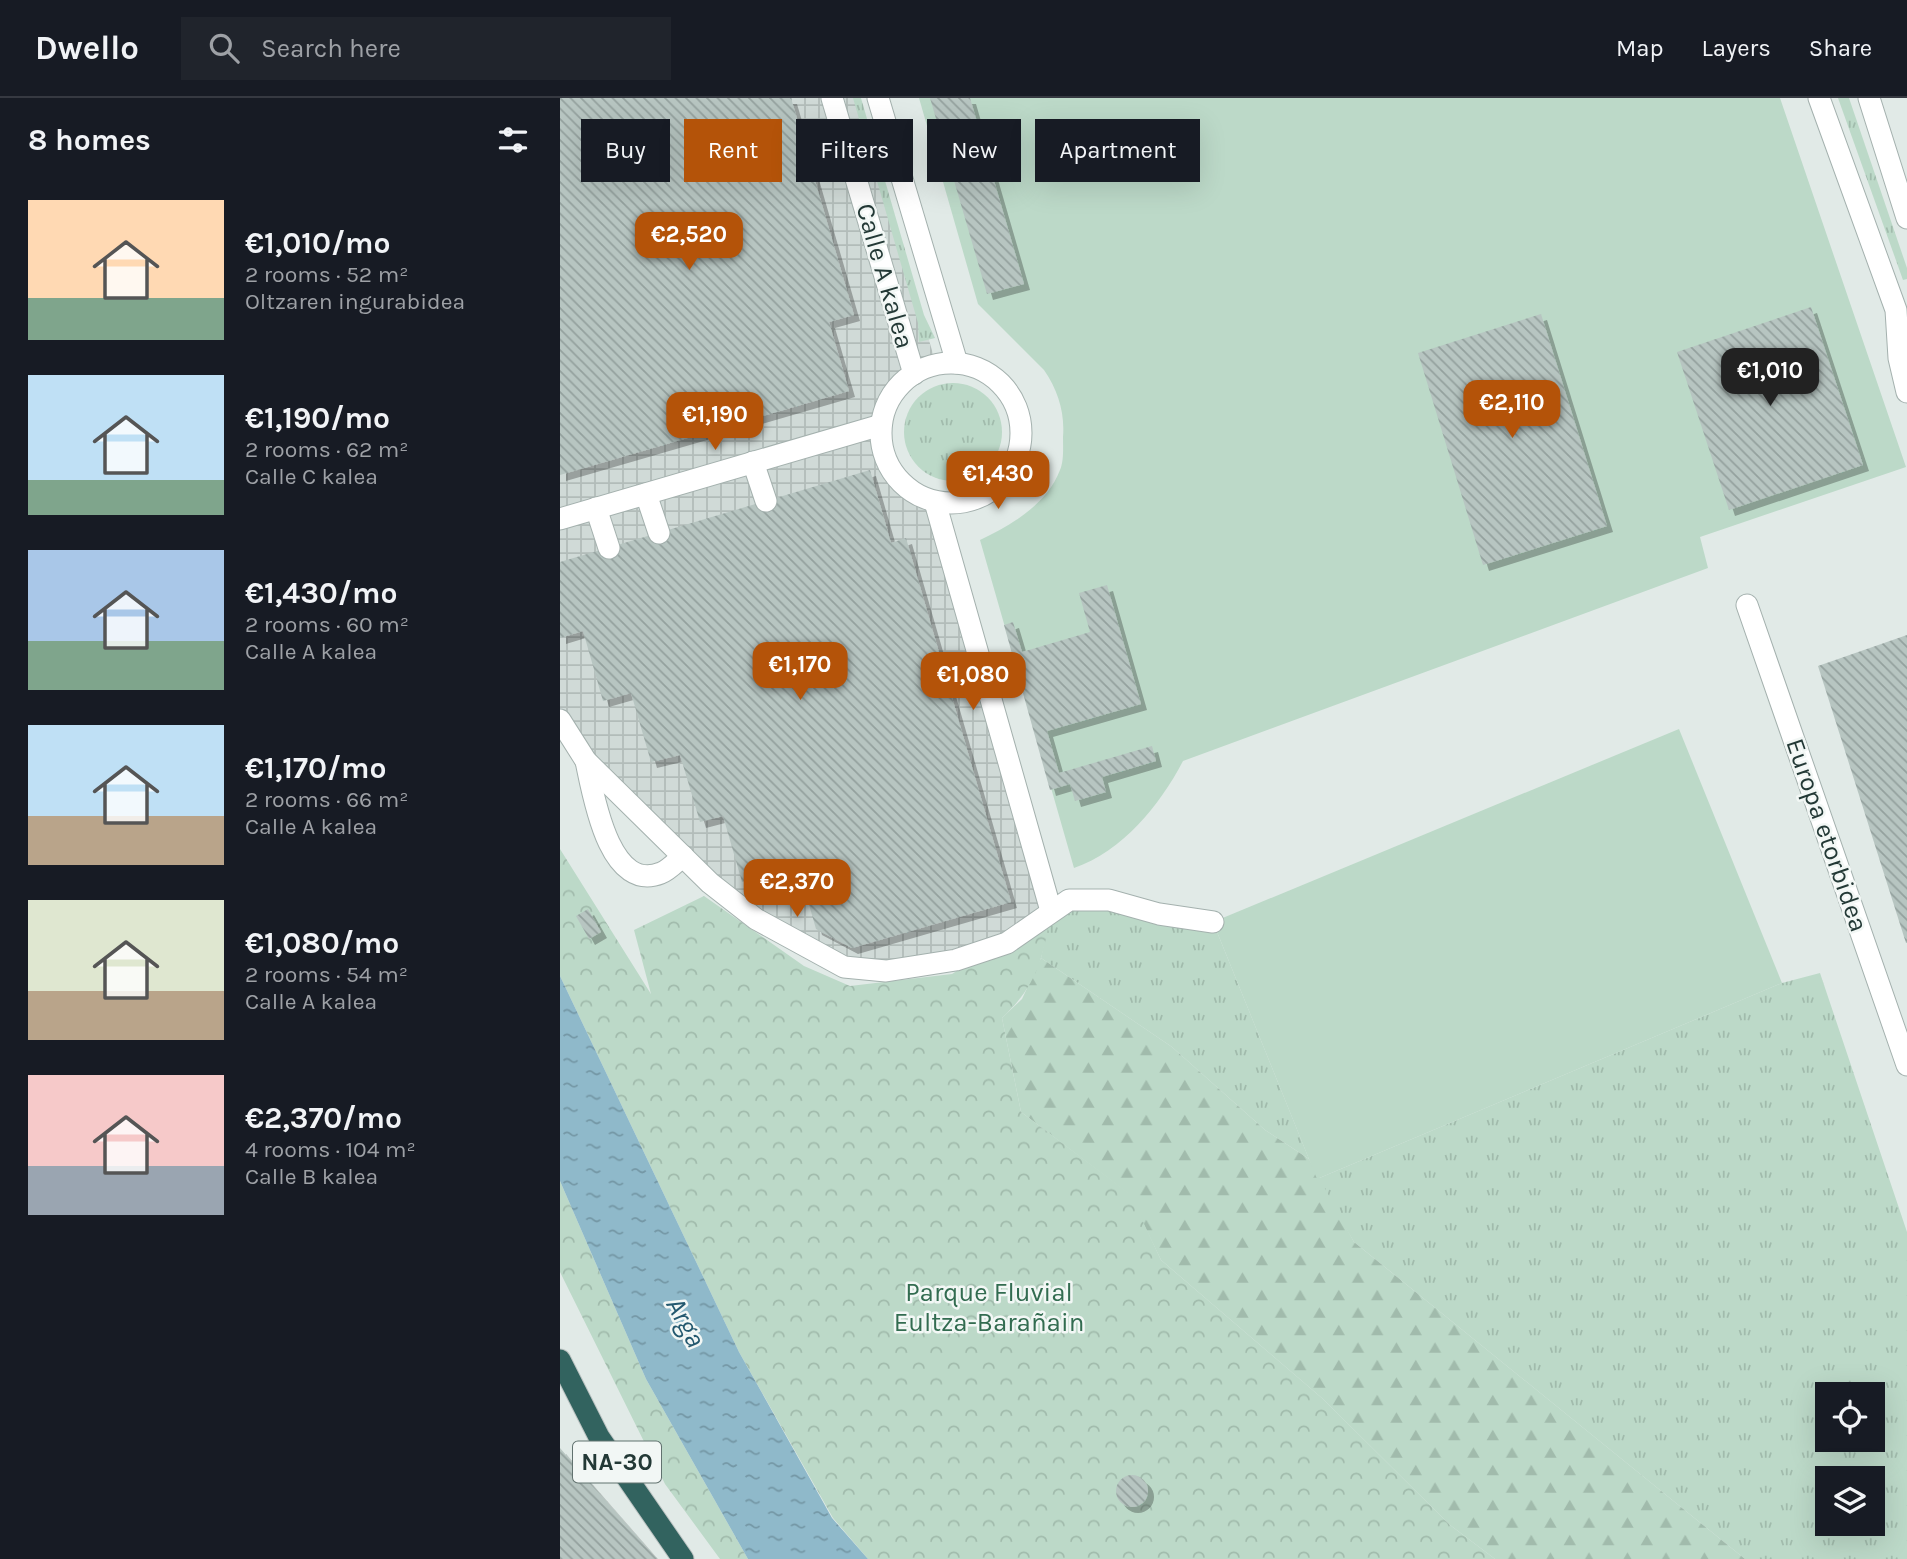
<!DOCTYPE html>
<meta charset="utf-8">
<style>
:root{--surface:#171b24;--page:#20242c;--text:#f1f3f6;--muted:#9ea1a6;--line:#363941;--accent:#b45309}
body{margin:0;font-family:Karla,sans-serif;background:var(--page);color:var(--text);height:100vh;display:flex;flex-direction:column;font-size:26px;white-space:nowrap}
*{box-sizing:border-box;margin:0}
p{font-size:23px;color:var(--muted)}
.icon{flex:none;width:38px;height:38px;fill:none;stroke:currentColor;stroke-width:2;stroke-linecap:round;stroke-linejoin:round}
.map{position:relative;flex:1;overflow:hidden}
.drawer{display:flex;flex-direction:column;background:var(--surface);width:560px}
.drawer>*{flex:none}
.banner{position:absolute;left:21px;top:21px;width:665px;height:63px;display:flex;gap:14px}
.fabs{position:absolute;left:1255px;top:1284px;display:grid;gap:14px}
.fabs a{display:grid;place-items:center;width:70px;height:70px;border-radius:0px;background:var(--surface);box-shadow:0 7px 28px #0002;font-size:35px}
.price{position:absolute;translate:-50% -60px;padding:0 16px;border-radius:14px;background:var(--accent);color:#fff;font-size:23px;line-height:46px;filter:drop-shadow(0 2px 4px #0008)}
.price::after{content:'';position:absolute;left:50%;top:42px;width:21px;height:16px;margin-left:-10px;background:inherit;clip-path:polygon(0 0,100% 0,50% 100%)}
.price.selected{background:#222;color:#fff}
ul{padding:0;list-style:none}
li{display:flex;align-items:center;gap:21px;height:175px;padding:0 28px}
li span{display:grid;place-items:center;flex:none;width:196px;height:140px;border-radius:0px;color:#555}
li>.icon{margin-inline-start:auto}
span .icon{width:84px;height:84px;fill:#fffc;stroke-width:1}
li b{font-size:30px}
h2{display:flex;justify-content:space-between;align-items:center;height:84px;padding:0 28px;font-size:30px}
.pill{padding:0 24px;border-radius:0px;background:var(--surface);box-shadow:0 7px 28px #0002;font-size:24px;line-height:63px}
.pill.selected{background:var(--accent);color:#fff}
header{display:flex;align-items:center;gap:42px;box-sizing:border-box;height:98px;padding:0 35px;background:var(--surface);border-bottom:2px solid var(--line)}
header strong{font-size:33px}
nav{display:flex;gap:38px;margin-inline-start:auto;font-size:24px}
.search{width:490px;height:63px;background:var(--page);display:flex;align-items:center;gap:18px;box-sizing:border-box;padding:0 24px;border-radius:0px;color:var(--muted);font-size:26px}
main{display:flex;flex:1;min-height:0}
.map>svg:first-child{display:block}
.industrial{fill:url(#industrial-grid)}
.grass{fill:url(#grass-tufts);fill-rule:evenodd}
.forest{fill:url(#forest-firs)}
.park{fill:url(#park-crowns)}
.pitch{fill:#bcd9c8}
.water{fill:url(#water-ripples)}
.building{fill:url(#building-back-hatch);filter:url(#shadow)}
.lines{fill:none;stroke-linecap:round;stroke-linejoin:round}
.minor-casing{stroke:#a4b1ae;stroke-width:23}
.highway-casing{stroke:#bdc4c3;stroke-width:23}
.minor{stroke:#fff;stroke-width:21}
.highway{stroke:#32635f;stroke-width:21}
.labels{text-anchor:middle;dominant-baseline:central;stroke-width:5;stroke-linejoin:round;paint-order:stroke}
.shield{fill:#f2f7f5;stroke:#61726f;stroke-width:2}
.shield-label{font-size:24px;font-weight:bold;fill:#233936}
.street-label{font-size:26px;fill:#233936;stroke:#f2f7f5}
.park-label{font-size:26px;fill:#326c50;stroke:#f2f7f5}
.water-label{font-size:28px;font-style:italic;fill:#24596f;stroke:#f2f7f5}
</style>
<header>
<strong>Dwello</strong>
<div class="search"><svg class="icon" aria-label="search" viewBox="0 0 24 24"><circle cx="10" cy="10" r="6"/><path d="M15 15l6 6"/></svg>Search here</div>
<nav><a>Map</a><a>Layers</a><a>Share</a></nav>
</header>
<main>
<section class="drawer">
<h2>8 homes<svg class="icon" aria-label="filters" viewBox="0 0 24 24"><path d="M4 7h16M4 17h16"/><circle cx="9" cy="7" r="2"/><circle cx="15" cy="17" r="2"/></svg></h2>
<ul>
<li><span style="background:linear-gradient(#ffd9b3 70%,#7fa58c 0)"><svg class="icon" aria-label="home" viewBox="0 0 24 24"><path d="M3 11l9-7 9 7M6 9v11h12V9"/></svg></span><div><b>€1,010/mo</b><p>2 rooms · 52 m²</p><p>Oltzaren ingurabidea</p></div></li>
<li><span style="background:linear-gradient(#bfe0f5 75%,#7fa58c 0)"><svg class="icon" aria-label="home" viewBox="0 0 24 24"><path d="M3 11l9-7 9 7M6 9v11h12V9"/></svg></span><div><b>€1,190/mo</b><p>2 rooms · 62 m²</p><p>Calle C kalea</p></div></li>
<li><span style="background:linear-gradient(#a9c7e8 65%,#7fa58c 0)"><svg class="icon" aria-label="home" viewBox="0 0 24 24"><path d="M3 11l9-7 9 7M6 9v11h12V9"/></svg></span><div><b>€1,430/mo</b><p>2 rooms · 60 m²</p><p>Calle A kalea</p></div></li>
<li><span style="background:linear-gradient(#bfe0f5 65%,#b9a48a 0)"><svg class="icon" aria-label="home" viewBox="0 0 24 24"><path d="M3 11l9-7 9 7M6 9v11h12V9"/></svg></span><div><b>€1,170/mo</b><p>2 rooms · 66 m²</p><p>Calle A kalea</p></div></li>
<li><span style="background:linear-gradient(#dfe7d0 65%,#b9a48a 0)"><svg class="icon" aria-label="home" viewBox="0 0 24 24"><path d="M3 11l9-7 9 7M6 9v11h12V9"/></svg></span><div><b>€1,080/mo</b><p>2 rooms · 54 m²</p><p>Calle A kalea</p></div></li>
<li><span style="background:linear-gradient(#f6c9c9 65%,#9aa5b1 0)"><svg class="icon" aria-label="home" viewBox="0 0 24 24"><path d="M3 11l9-7 9 7M6 9v11h12V9"/></svg></span><div><b>€2,370/mo</b><p>4 rooms · 104 m²</p><p>Calle B kalea</p></div></li>
</ul>
</section>
<div class="map">
<svg width="1347" height="1461" viewBox="0 0 1347 1461">
<defs>
<pattern id="industrial-grid" width="8" height="8" patternUnits="userSpaceOnUse" patternTransform="scale(1.75)"><rect width="8" height="8" fill="#d0dad7"/><path d="M0 4h8M4 0v8" fill="none" stroke="#b2bcb9"/></pattern>
<pattern id="grass-tufts" width="24" height="20" patternUnits="userSpaceOnUse" patternTransform="scale(1.75)"><rect width="24" height="20" fill="#bcd9c8"/><path d="M3 7l-1-3M5 7V3M7 7l1-3M15 17l-1-3M17 17v-4M19 17l1-3" fill="none" stroke="#a1bbac"/></pattern>
<pattern id="forest-firs" width="22" height="20" patternUnits="userSpaceOnUse" patternTransform="scale(1.75)"><rect width="22" height="20" fill="#bcd9c8"/><path d="M5 1l3.5 6h-7zM16 11l3.5 6h-7z" fill="#a1bbac"/></pattern>
<pattern id="park-crowns" width="20" height="18" patternUnits="userSpaceOnUse" patternTransform="scale(1.75)"><rect width="20" height="18" fill="#bcd9c8"/><path d="M2 6a3 3 0 1 1 6 0M12 15a3 3 0 1 1 6 0" fill="none" stroke="#a1bbac"/></pattern>
<pattern id="water-ripples" width="26" height="14" patternUnits="userSpaceOnUse" patternTransform="scale(1.75)"><rect width="26" height="14" fill="#8fb9ca"/><path d="M2 4q2-2 4 0t4 0M15 11q2-2 4 0t4 0" fill="none" stroke="#7497a5"/></pattern>
<pattern id="building-back-hatch" width="6" height="6" patternUnits="userSpaceOnUse" patternTransform="scale(1.75)"><rect width="6" height="6" fill="#b7c5c1"/><path d="M-1 5l2 2M0 0l6 6M5-1l2 2" fill="none" stroke="#94a19e"/></pattern>
<filter id="shadow"><feDropShadow dx="6" dy="6" stdDeviation="0" flood-color="#0004"/></filter>
</defs>
<rect width="100%" height="100%" fill="#e1eae7"/>
<path class="industrial" d="M0 0H298L376 266 333 296 328 368 375 404 491 813 447 845 284 869 150 785 0 622Z"/>
<g class="grass">
<path d="M293 0H301L364 217 375 240 359 244 358 225Z"/>
<path d="M1278 0H1289L1347 170V181L1343 182Z"/>
<circle cx="393" cy="334" r="49"/>
<path d="M549 802 653 824 749 1061 705 1032 612 949 481 860 491 813Z"/>
<path d="M1260 875 1347 1134V1461H1185L794 1144 757 1081 1222 885ZM1267 1297H1312V1342H1267ZM1267 1381H1312V1426H1267Z"/>
</g>
<path class="forest" d="M481 860 612 949 705 1032 749 1061 794 1144 1185 1461H935L890 1427 763 1301 601 1162 569 1096 461 1014 442 920 462 901Z"/>
<g class="park">
<path d="M0 751 91 896 74 832 144 798 244 868 290 888 392 876 491 813C483 860 478 886 442 920L461 1014 570 1096 601 1162 763 1301 890 1427 935 1461H308L273 1420 179 1254 0 878Z"/>
<path d="M0 1083 86 1281 188 1461H160L105 1386 0 1174Z"/>
</g>
<g class="pitch">
<path d="M359 0H1220L1346 369 1140 439 1148 470 623 663C600 707 563 753 514 770L420 442C452 427 487 406 500 372 504 363 503 349 503 339 505 315 498 292 484 272L418 206Z"/>
<path d="M1119 631 1222 885 757 1081 653 824Z"/>
</g>
<path class="water" d="M0 878 179 1254 272 1420 308 1461H188L86 1281 0 1083Z"/>
<g class="building">
<path d="M0 0H231L294 217 269 224 289 293 0 377Z"/>
<path d="M370 0H410L464 186 427 196Z"/>
<path d="M1251 209 1303 367 1169 412 1117 254Z"/>
<path d="M981 216 1047 428 923 467 858 255Z"/>
<path d="M310 372 331 445 346 440 451 804 292 850 256 831 238 768 182 784 163 718 140 724 120 657 91 664 71 595 43 603 23 533 0 540V464Z"/>
<path d="M547 487 581 606 487 633 499 675 592 648 596 663 542 679 546 694 515 703 510 686 490 692 444 527 453 524 462 554 530 534 519 495Z"/>
<path d="M1347 537V845H1346L1258 568Z"/>
<path d="M28 811 41 834 29 841 16 818Z"/>
<path d="M0 1350 13 1365 97 1461H0Z"/>
<circle cx="572" cy="1393" r="16"/>
</g>
<g class="lines">
<g class="minor-casing">
<g id="minor">
<path d="M272 0 354 276"/>
<path d="M318 0 397 265"/>
<path d="M1259 0 1336 212 1339 260 1347 294"/>
<path d="M1309 0 1347 120"/>
<circle cx="391" cy="335" r="70"/>
<path d="M193 364 206 403"/>
<path d="M86 396 99 435"/>
<path d="M375 404 491 813"/>
<path d="M36 410 49 450"/>
<path d="M0 421 321 327"/>
<path d="M1187 507 1347 967"/>
<path d="M0 622 26 663 150 785 196 821 284 869 326 873 396 862 447 845 509 802H549L599 816 653 824"/>
<path d="M26 663C33 696 49 796 101 775 109 772 117 763 123 758"/>
</g>
</g>
<g class="highway-casing">
<path id="highway" d="M0 1262 39 1339 123 1461"/>
</g>
<use href="#minor" class="minor"/>
<use href="#highway" class="highway"/>
</g>
<g class="labels">
<rect class="shield" x="13" y="1343.5" width="88" height="41" rx="5"/>
<g class="shield-label">
<text x="57" y="1364">NA-30</text>
</g>
<g class="street-label">
<text transform="translate(325 178) rotate(74)">Calle A kalea</text>
<text transform="translate(1267 737) rotate(71)">Europa etorbidea</text>
</g>
<g class="park-label">
<text x="429" y="1194">Parque Fluvial<tspan x="429" dy="30">Eultza-Barañain</tspan></text>
</g>
<g class="water-label">
<text transform="translate(126 1224) rotate(62)">Arga</text>
</g>
</g>
</svg>
<div class="fabs">
<a><svg class="icon" aria-label="locate" viewBox="0 0 24 24"><circle cx="12" cy="12" r="6"/><path d="M12 2v4M12 18v4M2 12h4M18 12h4"/></svg></a>
<a><svg class="icon" aria-label="layers" viewBox="0 0 24 24"><path d="M12 4l9 5-9 5-9-5zM3 14l9 5 9-5"/></svg></a>
</div>
<b class="price" style="left:129px;top:174px">€2,520</b>
<b class="price selected" style="left:1210px;top:310px">€1,010</b>
<b class="price" style="left:952px;top:342px">€2,110</b>
<b class="price" style="left:155px;top:354px">€1,190</b>
<b class="price" style="left:438px;top:413px">€1,430</b>
<b class="price" style="left:240px;top:604px">€1,170</b>
<b class="price" style="left:413px;top:614px">€1,080</b>
<b class="price" style="left:237px;top:821px">€2,370</b>
<div class="banner">
<a class="pill">Buy</a>
<a class="pill selected">Rent</a>
<a class="pill">Filters</a>
<a class="pill">New</a>
<a class="pill">Apartment</a>
</div>
</div>
</main>
